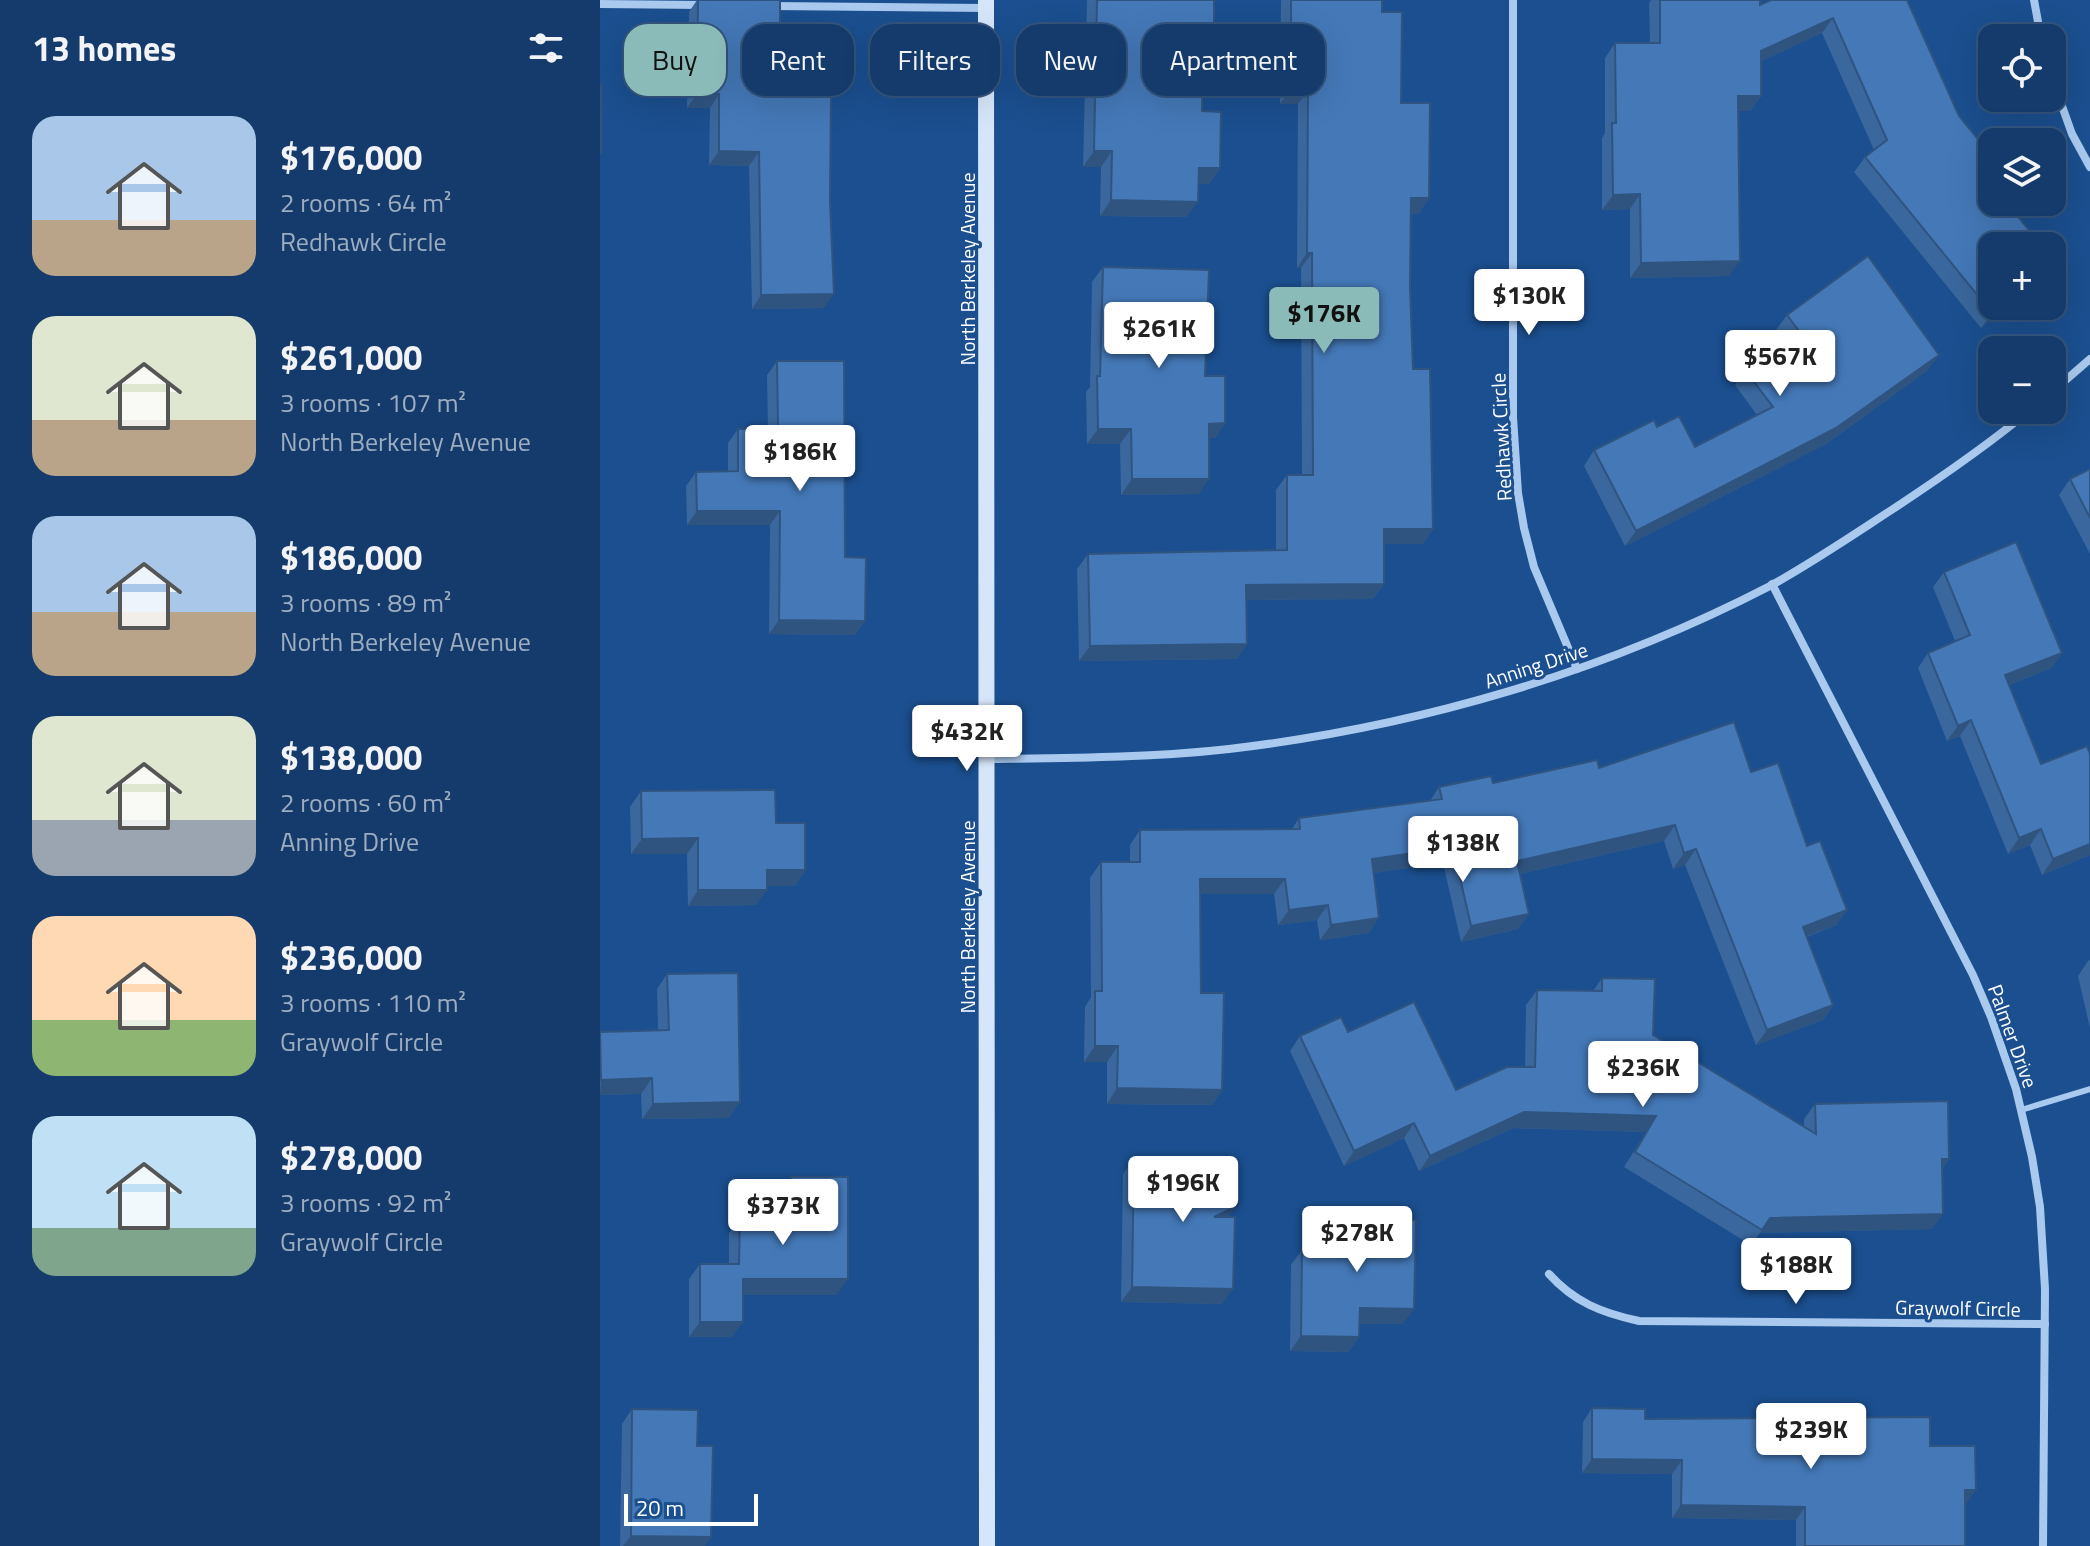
<!DOCTYPE html>
<meta charset="utf-8">
<style>
:root{--surface:#143b6b;--page:#1d4271;--text:#f1f3f6;--muted:#9dadc1;--line:#33557e;--accent:#8bbbb9}
body{margin:0;font-family:"Titillium Web",sans-serif;background:var(--page);color:var(--text);height:100vh;display:flex;flex-direction:column;font-size:30px;white-space:nowrap}
*{box-sizing:border-box;margin:0}
p{font-size:26px;color:var(--muted)}
.icon{flex:none;width:44px;height:44px;fill:none;stroke:currentColor;stroke-width:2;stroke-linecap:round;stroke-linejoin:round}
.map{position:relative;flex:1;overflow:hidden}
.drawer{display:flex;flex-direction:column;background:var(--surface);width:600px}
.drawer>*{flex:none}
.hud{position:absolute;left:24px;top:24px;width:760px;height:72px;display:flex;gap:16px}
.tools{position:absolute;left:1378px;top:24px;display:grid;gap:16px}
.tools a{display:grid;place-items:center;width:88px;height:88px;border-radius:16px;background:var(--surface);box-shadow:0 8px 32px #0002,0 0 0 2px var(--line);font-size:40px}
.scale{position:absolute;left:24px;bottom:20px;width:134px;box-sizing:border-box;padding-left:8px;border:4px solid #fff;border-top:0;font-size:22px;line-height:28px;white-space:nowrap;color:#fff;-webkit-text-stroke:6px #1b4f8f;paint-order:stroke}
.price{position:absolute;translate:-50% -68px;padding:0 18px;border-radius:8px;background:#fff;color:#222;font-size:26px;line-height:52px;filter:drop-shadow(0 2px 4px #0008)}
.price::after{content:'';position:absolute;left:50%;top:48px;width:24px;height:18px;margin-left:-12px;background:inherit;clip-path:polygon(0 0,100% 0,50% 100%)}
.price.active{background:var(--accent);color:#111}
ul{padding:0;list-style:none}
li{display:flex;align-items:center;gap:24px;height:200px;padding:0 32px}
li span{display:grid;place-items:center;flex:none;width:224px;height:160px;border-radius:24px;color:#555}
li>.icon{margin-inline-start:auto}
span .icon{width:96px;height:96px;fill:#fffc;stroke-width:1}
li b{font-size:34px}
h2{display:flex;justify-content:space-between;align-items:center;height:96px;padding:0 32px;font-size:34px}
.tag{padding:0 28px;border-radius:24px;background:var(--surface);box-shadow:0 8px 32px #0002,0 0 0 2px var(--line);font-size:28px;line-height:72px}
.tag.active{background:var(--accent);color:#111}
main{display:flex;flex:1;min-height:0}
.map>svg:first-child{display:block}
.lines{fill:none;stroke-linecap:round;stroke-linejoin:round}
.lane{stroke:#a9c9ee;stroke-width:6}
.street{stroke:#a9c9ee;stroke-width:8}
.secondary{stroke:#d6e6fa;stroke-width:16}
.wall{fill:#3a679d}
.shaded-wall{fill:#305480}
.building{fill:#4478b7;stroke:#305480;stroke-width:2}
.labels{text-anchor:middle;dominant-baseline:central;stroke-width:6;stroke-linejoin:round;paint-order:stroke}
.street-label{font-size:20px;fill:#fff;stroke:#1b4f8f}
</style>
<main>
<section class="drawer">
<h2>13 homes<svg class="icon" aria-label="filters" viewBox="0 0 24 24"><path d="M4 7h16M4 17h16"/><circle cx="9" cy="7" r="2"/><circle cx="15" cy="17" r="2"/></svg></h2>
<ul>
<li><span style="background:linear-gradient(#a9c7e8 65%,#b9a48a 0)"><svg class="icon" aria-label="home" viewBox="0 0 24 24"><path d="M3 11l9-7 9 7M6 9v11h12V9"/></svg></span><div><b>$176,000</b><p>2 rooms · 64 m²</p><p>Redhawk Circle</p></div></li>
<li><span style="background:linear-gradient(#dfe7d0 65%,#b9a48a 0)"><svg class="icon" aria-label="home" viewBox="0 0 24 24"><path d="M3 11l9-7 9 7M6 9v11h12V9"/></svg></span><div><b>$261,000</b><p>3 rooms · 107 m²</p><p>North Berkeley Avenue</p></div></li>
<li><span style="background:linear-gradient(#a9c7e8 60%,#b9a48a 0)"><svg class="icon" aria-label="home" viewBox="0 0 24 24"><path d="M3 11l9-7 9 7M6 9v11h12V9"/></svg></span><div><b>$186,000</b><p>3 rooms · 89 m²</p><p>North Berkeley Avenue</p></div></li>
<li><span style="background:linear-gradient(#dfe7d0 65%,#9aa5b1 0)"><svg class="icon" aria-label="home" viewBox="0 0 24 24"><path d="M3 11l9-7 9 7M6 9v11h12V9"/></svg></span><div><b>$138,000</b><p>2 rooms · 60 m²</p><p>Anning Drive</p></div></li>
<li><span style="background:linear-gradient(#ffd9b3 65%,#8fb573 0)"><svg class="icon" aria-label="home" viewBox="0 0 24 24"><path d="M3 11l9-7 9 7M6 9v11h12V9"/></svg></span><div><b>$236,000</b><p>3 rooms · 110 m²</p><p>Graywolf Circle</p></div></li>
<li><span style="background:linear-gradient(#bfe0f5 70%,#7fa58c 0)"><svg class="icon" aria-label="home" viewBox="0 0 24 24"><path d="M3 11l9-7 9 7M6 9v11h12V9"/></svg></span><div><b>$278,000</b><p>3 rooms · 92 m²</p><p>Graywolf Circle</p></div></li>
</ul>
</section>
<div class="map">
<svg width="1490" height="1546" viewBox="0 0 1490 1546">
<rect width="100%" height="100%" fill="#1b4f8f"/>
<g class="lines">
<path class="lane" d="M1421 1110 1490 1089"/>
<g class="street">
<path d="M913 0V417L918 493 924 528 934 567 977 669"/>
<path d="M1434 0 1441 38"/>
<path d="M0 4 102 5"/>
<path d="M171 6 386 8"/>
<path d="M1452 78 1472 134 1490 167"/>
<path d="M1452 392 1490 359"/>
<path d="M1172 584 1373 975 1391 1017 1416 1089 1432 1157 1440 1207 1445 1289 1443 1546"/>
<path d="M387 759C468 758 549 758 629 749 816 727 1002 673 1170 586 1212 563 1253 535 1293 509 1340 478 1387 446 1430 410"/>
<path d="M949 1274C974 1302 1002 1313 1039 1321L1445 1324"/>
</g>
<path class="secondary" d="M386 0 387 1546"/>
</g>
<g class="wall">
<path d="M97 0H180V25L204 87 224 308 152 309 149 166 109 165 110 108H87L89 12Z"/>
<path d="M487 0H614V29L603 44 602 111 620 168 609 184H598L587 217 500 216 501 167H483Z"/>
<path d="M681 0H782V12L801 103 829 198 818 214H811L810 287 813 369 833 529 822 544H784V584L773 599 647 600 637 659 479 661 477 569 488 554 676 550V490L687 475H702L701 268H697L698 104H680Z"/>
<path d="M1051 0H1160V5L1307 0 1386 178 1408 306 1381 328 1254 172 1265 157 1274 150 1222 33 1161 61V96L1150 111H1138L1129 276 1030 278V209L1002 210V138L1005 133V58L1015 43H1050L1049 3Z"/>
<path d="M503 267 605 376 625 423 615 438H609L599 494 521 495 520 444H487L486 392 490 387 492 282Z"/>
<path d="M1187 315 1328 370 1226 444 1025 546 984 466 994 450 1057 427 1095 447 1157 415 1135 385 1145 370 1185 341 1176 330Z"/>
<path d="M177 361 245 557 255 635 169 634 170 525H87L86 486 96 472 128 471V443L138 429H168L167 375Z"/>
<path d="M1490 469V554L1459 495 1470 479Z"/>
<path d="M1344 572 1462 653 1451 668 1409 685 1441 764 1490 855 1442 875 1430 845 1408 854 1360 736 1347 741 1318 668 1328 653 1355 641 1333 587Z"/>
<path d="M999 768 1151 772 1207 846 1247 910 1236 925 1207 937 1233 1005 1223 1020 1156 1045 1085 865 1073 869 1064 841 920 874 918 929 861 942 843 863 773 873 769 933 720 940 717 920 678 925 674 894H600L601 993 622 1090 612 1105 507 1104V1062H484L485 1007 491 997 490 878 501 862H530V845L540 830 692 829 699 818 830 801 839 787 893 783Z"/>
<path d="M41 791 176 823 205 870 195 886H167L156 905 88 906 87 854H31L30 807Z"/>
<path d="M1490 960V1028L1478 976 1488 961Z"/>
<path d="M67 974 129 1118 42 1119 41 1094 0 1095V1032L58 1030 57 989Z"/>
<path d="M1002 978 1053 1035 1204 1127V1119L1215 1104 1349 1159 1342 1169 1332 1229 1160 1233 1151 1245 1024 1167 1046 1132 913 1128 819 1171 804 1138 744 1166 690 1051 700 1036 748 1032 856 1090 925 1067 926 1005 937 990 993 991Z"/>
<path d="M534 1158 628 1217 622 1304 521 1302 523 1174Z"/>
<path d="M191 1177 237 1295H143L132 1337H89V1279L100 1264H129V1233L140 1217H180V1192Z"/>
<path d="M725 1219 803 1324H759V1337L748 1352 690 1351 691 1265 702 1250H714V1234Z"/>
<path d="M992 1408 1045 1419 1330 1446 1366 1504H1365V1546H1196V1520L1072 1518V1474L982 1473 983 1422Z"/>
<path d="M32 1409 97 1446 105 1546H20L22 1424Z"/>
</g>
<g class="shaded-wall">
<path d="M1233 18 1222 33 1150 66 1161 51Z"/>
<path d="M603 29H614L603 44Z"/>
<path d="M691 89H708L698 104H680Z"/>
<path d="M97 94H119L110 108H87Z"/>
<path d="M1138 96H1161L1150 111H1128Z"/>
<path d="M119 151 159 152 149 166 109 165Z"/>
<path d="M494 151H512L501 167H483Z"/>
<path d="M1392 167V170L1387 178 1383 174Z"/>
<path d="M599 168H620L609 184H588Z"/>
<path d="M1040 194 1030 209 1002 210 1013 195Z"/>
<path d="M811 198H829L818 214H801Z"/>
<path d="M511 200 598 202 587 217 500 216Z"/>
<path d="M707 253H712L701 268H697Z"/>
<path d="M1140 261 1129 276 1030 278 1041 263Z"/>
<path d="M234 294 224 308 152 309 161 295Z"/>
<path d="M1400 306H1408L1381 328 1392 313Z"/>
<path d="M1339 355 1328 370 1226 444 1025 546 1036 531Z"/>
<path d="M625 423 615 438 599 439 609 424Z"/>
<path d="M498 429H531L520 444H487Z"/>
<path d="M532 479H609L599 494 521 495Z"/>
<path d="M97 511H180L170 525H87Z"/>
<path d="M784 529H833L822 544H773Z"/>
<path d="M784 584 773 599 636 600 646 585Z"/>
<path d="M179 620 265 621 255 635 169 634Z"/>
<path d="M647 644 637 659 479 661 490 646Z"/>
<path d="M1462 653 1451 668 1394 691 1405 675Z"/>
<path d="M1371 720 1360 736 1347 741 1358 726Z"/>
<path d="M1075 825 1064 841 906 877 917 861Z"/>
<path d="M1441 829 1430 845 1408 854 1419 838Z"/>
<path d="M98 838 87 854H31L42 839Z"/>
<path d="M1490 844V855L1442 875 1453 859Z"/>
<path d="M853 847 843 863 761 875 772 859Z"/>
<path d="M1096 849 1085 865 1073 869 1084 853Z"/>
<path d="M167 870H205L195 886H156Z"/>
<path d="M600 879H685L674 894H589Z"/>
<path d="M98 890H167L156 905 88 906Z"/>
<path d="M728 905 717 920 678 925 689 910Z"/>
<path d="M1247 910 1236 925 1192 942 1203 927Z"/>
<path d="M929 914 918 929 861 942 871 926Z"/>
<path d="M779 918 769 933 720 940 731 925Z"/>
<path d="M1233 1005 1223 1020 1156 1045 1167 1030Z"/>
<path d="M495 1046H518L507 1062H484Z"/>
<path d="M52 1078 41 1094 0 1095 1 1080Z"/>
<path d="M517 1088 622 1090 612 1105 507 1104Z"/>
<path d="M140 1102 129 1118 42 1119 53 1104Z"/>
<path d="M924 1112 1056 1116 1046 1132 913 1128 819 1171 830 1156Z"/>
<path d="M814 1123 804 1138 744 1166 754 1151Z"/>
<path d="M1342 1159H1349L1338 1174Z"/>
<path d="M635 1207 624 1223 614 1217Z"/>
<path d="M1343 1214 1332 1229 1160 1233 1170 1218Z"/>
<path d="M143 1279H248L237 1295H132Z"/>
<path d="M532 1287 633 1289 622 1304 521 1302Z"/>
<path d="M760 1308 814 1309 803 1324H749Z"/>
<path d="M100 1322H143L132 1337H89Z"/>
<path d="M701 1336 759 1337 748 1352 690 1351Z"/>
<path d="M992 1459 1082 1460 1072 1474 982 1473Z"/>
<path d="M1365 1490H1376L1366 1504H1355Z"/>
<path d="M1081 1505 1205 1507 1196 1520 1072 1518Z"/>
<path d="M31 1536 111 1537 105 1546H23Z"/>
</g>
<g class="building">
<path d="M98 0H180V25H205L204 87 231 88 230 202 234 294 161 295 159 152 119 151V94H97Z"/>
<path d="M497 0H614V29H603L602 111 621 112 620 168H599L598 202 511 200 512 151H494Z"/>
<path d="M691 0H782V12H802L801 103H830L829 198H811L810 287 813 369H830L833 529H784V584L646 585 647 644 490 646 488 554 687 550V475H713L712 253H707L708 89H691Z"/>
<path d="M1060 0H1160V5L1171 0H1307L1359 116 1392 156V167L1383 174 1392 185V202H1406L1442 246H1392V306H1400L1392 313 1265 157 1287 140 1233 18 1161 51V96H1138L1140 261 1041 263 1040 194 1013 195 1012 123H1016L1015 43H1060Z"/>
<rect x="0" y="85" width="1" height="68"/>
<path d="M1268 256 1339 355 1236 428 1036 531 994 450 1054 420 1057 427 1079 416 1095 447 1173 407 1145 370 1199 331 1187 315Z"/>
<path d="M503 267 609 270 605 376H625V423L609 424V479H532L531 429H498L497 376H500Z"/>
<path d="M177 361H244L245 557 266 558 265 621 179 620 180 511H97L96 472 138 471V429H178Z"/>
<path d="M1490 469V518L1470 479Z"/>
<path d="M1416 542 1462 653 1405 675 1441 764 1487 746 1490 754V844L1453 859 1441 829 1419 838 1371 720 1358 726 1328 653 1370 635 1344 572Z"/>
<path d="M1134 722 1151 772 1178 763 1207 846 1220 841 1247 910 1203 927 1233 1005 1167 1030 1096 849 1084 853 1075 825 917 861 929 914 871 926 853 847 772 859 779 918 731 925 728 905 689 910 685 879H600L601 993H624L622 1090 517 1088 518 1046H495V991H502L501 862H540V830L700 829 699 818 842 799 839 787 891 776 893 783 997 760 999 768Z"/>
<path d="M175 790 176 823H205V870H167V890H98V838L42 839 41 791Z"/>
<path d="M138 973 140 1102 53 1104 52 1078 1 1080 0 1032 69 1030 67 974Z"/>
<path d="M1002 978 1055 979 1053 1035 1216 1134 1215 1104 1348 1101 1349 1159H1342L1343 1214 1170 1218 1162 1230 1035 1152 1056 1116 924 1112 830 1156 814 1123 754 1151 700 1036 741 1017 748 1032 814 1002 856 1090 907 1067H935L937 990 1002 991Z"/>
<path d="M534 1158 636 1161 635 1207 614 1217H635L633 1289 532 1287Z"/>
<path d="M191 1177H248V1279H143V1322H100V1264H139L140 1217H190Z"/>
<path d="M725 1219 816 1220 814 1309 760 1308 759 1337 701 1336 702 1250 724 1251Z"/>
<path d="M992 1408 1045 1409V1419L1330 1417V1446H1375L1376 1490H1365V1546H1205V1507L1081 1505 1082 1460 992 1459Z"/>
<path d="M32 1409 98 1410 97 1446H113L111 1537 31 1536Z"/>
</g>
<g class="labels">
<g class="street-label">
<text transform="translate(367 269) rotate(-90)">North Berkeley Avenue</text>
<text transform="translate(901 437) rotate(-93)">Redhawk Circle</text>
<text transform="translate(936 665) rotate(-18)">Anning Drive</text>
<text transform="translate(367 917) rotate(-90)">North Berkeley Avenue</text>
<text transform="translate(1413 1036) rotate(70)">Palmer Drive</text>
<text transform="translate(1358 1308) rotate(1)">Graywolf Circle</text>
</g>
</g>
</svg>
<div class="tools">
<a><svg class="icon" aria-label="locate" viewBox="0 0 24 24"><circle cx="12" cy="12" r="6"/><path d="M12 2v4M12 18v4M2 12h4M18 12h4"/></svg></a>
<a><svg class="icon" aria-label="layers" viewBox="0 0 24 24"><path d="M12 4l9 5-9 5-9-5zM3 14l9 5 9-5"/></svg></a>
<a>+</a>
<a>−</a>
</div>
<div class="scale">20 m</div>
<b class="price" style="left:929px;top:337px">$130K</b>
<b class="price active" style="left:724px;top:355px">$176K</b>
<b class="price" style="left:559px;top:370px">$261K</b>
<b class="price" style="left:1180px;top:398px">$567K</b>
<b class="price" style="left:200px;top:493px">$186K</b>
<b class="price" style="left:367px;top:773px">$432K</b>
<b class="price" style="left:863px;top:884px">$138K</b>
<b class="price" style="left:1043px;top:1109px">$236K</b>
<b class="price" style="left:583px;top:1224px">$196K</b>
<b class="price" style="left:183px;top:1247px">$373K</b>
<b class="price" style="left:757px;top:1274px">$278K</b>
<b class="price" style="left:1196px;top:1306px">$188K</b>
<b class="price" style="left:1211px;top:1471px">$239K</b>
<div class="hud">
<a class="tag active">Buy</a>
<a class="tag">Rent</a>
<a class="tag">Filters</a>
<a class="tag">New</a>
<a class="tag">Apartment</a>
</div>
</div>
</main>
